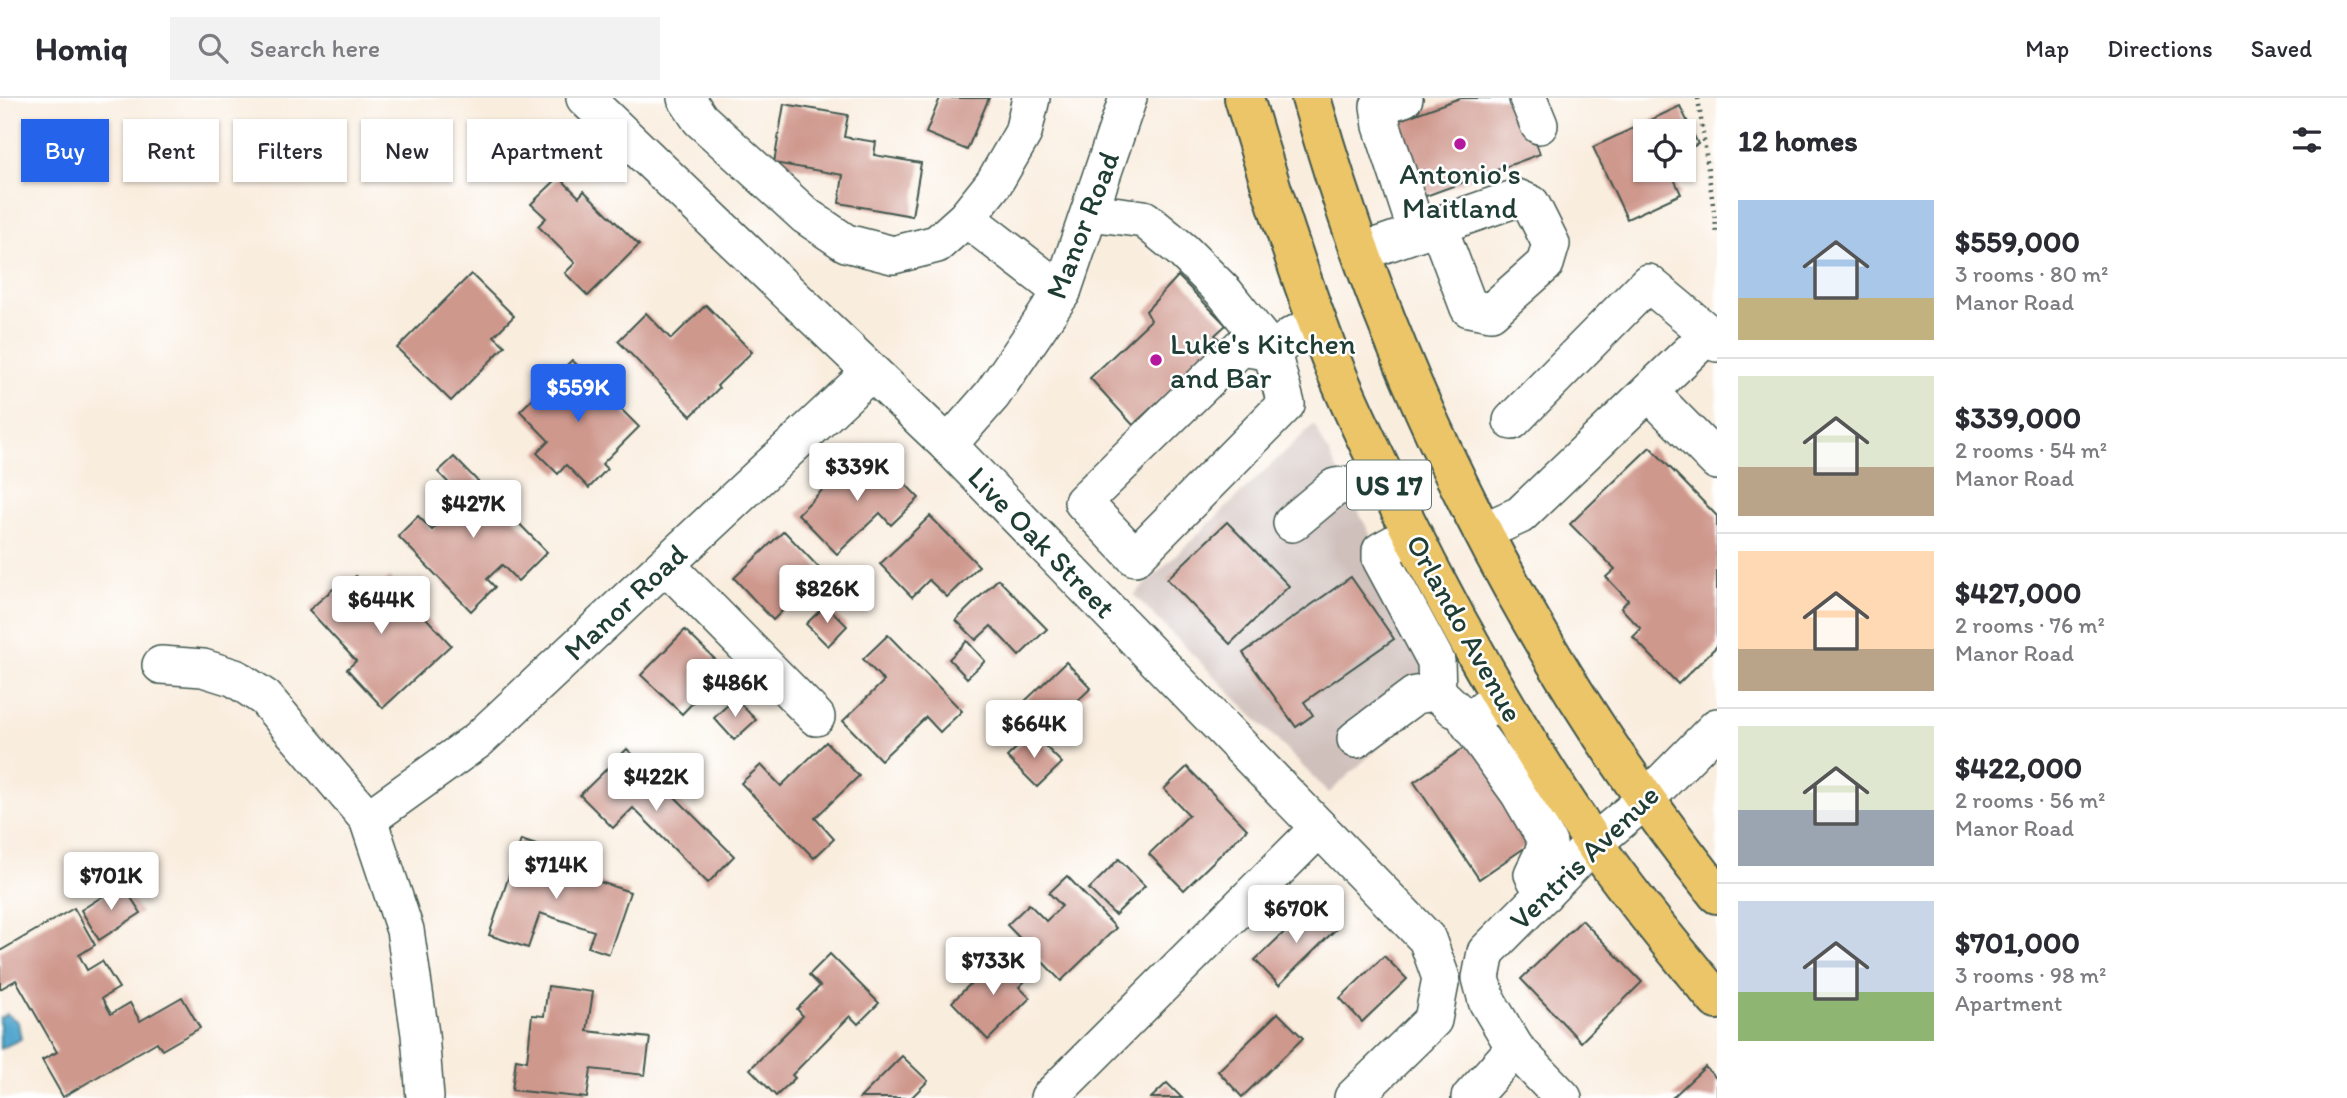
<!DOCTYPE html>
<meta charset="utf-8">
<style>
:root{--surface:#fff;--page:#f2f2f3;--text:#2b2b33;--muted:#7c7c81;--line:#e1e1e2;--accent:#2563eb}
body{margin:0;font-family:Itim,sans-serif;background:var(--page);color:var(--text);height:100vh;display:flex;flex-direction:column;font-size:26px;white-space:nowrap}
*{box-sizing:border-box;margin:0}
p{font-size:23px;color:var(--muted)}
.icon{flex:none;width:38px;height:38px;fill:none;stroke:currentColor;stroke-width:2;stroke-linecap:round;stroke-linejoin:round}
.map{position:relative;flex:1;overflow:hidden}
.panel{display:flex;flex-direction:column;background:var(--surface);width:630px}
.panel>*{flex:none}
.guide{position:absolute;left:21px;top:21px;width:665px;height:63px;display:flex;gap:14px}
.buttons{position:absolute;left:1633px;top:21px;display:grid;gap:14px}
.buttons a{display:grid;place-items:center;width:63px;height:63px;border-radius:0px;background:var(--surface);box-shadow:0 2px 5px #0004;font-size:35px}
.price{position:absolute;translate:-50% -60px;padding:0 16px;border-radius:7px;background:#fff;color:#222;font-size:23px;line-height:46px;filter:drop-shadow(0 2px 4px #0008)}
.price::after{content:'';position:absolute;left:50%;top:42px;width:21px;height:16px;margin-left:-10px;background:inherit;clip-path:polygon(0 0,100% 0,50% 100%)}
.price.on{background:var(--accent);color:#fff}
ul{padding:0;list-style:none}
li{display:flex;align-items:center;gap:21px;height:175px;padding:0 21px}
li+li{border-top:2px solid var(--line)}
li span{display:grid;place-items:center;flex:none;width:196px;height:140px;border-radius:0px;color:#555}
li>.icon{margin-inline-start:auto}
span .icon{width:84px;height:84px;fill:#fffc;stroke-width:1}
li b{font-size:30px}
h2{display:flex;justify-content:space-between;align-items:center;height:84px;padding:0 21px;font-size:30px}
.pill{padding:0 24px;border-radius:0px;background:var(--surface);box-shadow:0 2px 5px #0004;font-size:24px;line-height:63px}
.pill.on{background:var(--accent);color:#fff}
header{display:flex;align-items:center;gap:42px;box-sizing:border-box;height:98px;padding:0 35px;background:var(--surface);border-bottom:2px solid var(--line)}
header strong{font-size:33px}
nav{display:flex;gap:38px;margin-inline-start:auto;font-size:24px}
.search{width:490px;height:63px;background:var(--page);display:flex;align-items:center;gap:18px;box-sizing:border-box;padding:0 24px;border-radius:0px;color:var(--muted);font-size:26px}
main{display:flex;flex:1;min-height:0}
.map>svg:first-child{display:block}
.industrial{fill:#cfc0bb}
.water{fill:#54a7cf;stroke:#3a7282;stroke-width:2}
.building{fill:#cf988d}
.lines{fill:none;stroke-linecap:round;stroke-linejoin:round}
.minor-casing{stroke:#40574e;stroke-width:40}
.major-casing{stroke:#40574e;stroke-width:42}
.path{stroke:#40574e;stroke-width:4.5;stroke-dasharray:2 5;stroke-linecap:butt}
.minor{stroke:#fff;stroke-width:37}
.major{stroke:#ecc569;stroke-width:38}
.poi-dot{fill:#b5179e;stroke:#fff;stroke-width:2.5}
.labels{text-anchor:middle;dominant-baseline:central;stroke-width:5;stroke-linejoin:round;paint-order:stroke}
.shield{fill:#fff;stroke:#627771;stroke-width:2}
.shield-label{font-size:28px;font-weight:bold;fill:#1f3d34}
.poi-label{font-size:30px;fill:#1f3d34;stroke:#fff}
.street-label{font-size:30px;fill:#1f3d34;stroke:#fff}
</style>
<header>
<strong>Homiq</strong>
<div class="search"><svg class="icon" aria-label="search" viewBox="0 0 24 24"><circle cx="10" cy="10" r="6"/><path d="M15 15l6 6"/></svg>Search here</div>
<nav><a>Map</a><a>Directions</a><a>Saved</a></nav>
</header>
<main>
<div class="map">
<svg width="1717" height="1000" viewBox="0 0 1717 1000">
<rect width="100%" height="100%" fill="#fff"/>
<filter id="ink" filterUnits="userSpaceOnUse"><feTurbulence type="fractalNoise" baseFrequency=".0143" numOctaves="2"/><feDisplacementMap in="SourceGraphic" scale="14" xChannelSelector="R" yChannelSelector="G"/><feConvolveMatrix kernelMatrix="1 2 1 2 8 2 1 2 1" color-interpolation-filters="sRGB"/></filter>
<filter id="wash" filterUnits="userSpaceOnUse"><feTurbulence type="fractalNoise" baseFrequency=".00686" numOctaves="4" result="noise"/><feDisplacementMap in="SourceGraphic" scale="28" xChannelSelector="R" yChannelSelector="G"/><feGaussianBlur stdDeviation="1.57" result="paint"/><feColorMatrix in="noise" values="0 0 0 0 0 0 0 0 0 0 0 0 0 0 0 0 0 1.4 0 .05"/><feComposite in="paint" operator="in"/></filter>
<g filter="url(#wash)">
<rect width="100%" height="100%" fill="#f9edde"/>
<path class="industrial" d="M1314 326 1447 587 1329 695 1134 497Z"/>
<path class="water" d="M7 916 18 924 21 941 0 951V920Z"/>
<g id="blocks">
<g class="building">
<path d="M940 0H989L967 52 926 35Z"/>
<path d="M1460 0H1520L1540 56 1415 102 1388 26Z"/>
<path d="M784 6 848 17 844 39 876 44 874 57 921 65 912 118 839 105 843 77 774 65Z"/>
<path d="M1680 8 1698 46 1684 53V33H1645V72H1670L1681 96 1627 121 1593 49Z"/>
<path d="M559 79 579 99 584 93 639 147 588 198 565 175 575 165 538 128 546 120 531 106Z"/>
<path d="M471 176 514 218 494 238 505 248 451 303 397 250Z"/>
<path d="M1178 178 1226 227 1215 237 1222 244 1133 327 1090 280 1151 222 1146 213Z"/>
<path d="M706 207 752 254 717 288 719 290 691 318 618 243 646 215 671 241Z"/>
<path d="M572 262 639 329 602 366 607 371 589 390 566 367 558 376 537 355 549 343 520 313Z"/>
<path d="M1650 349 1717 418V548L1678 586 1633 539 1641 531 1621 510 1628 502 1606 479 1615 471 1570 426Z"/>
<path d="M454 359 547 454 518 483 502 467 487 481 495 489 471 513 398 438 418 418 432 432 464 401 438 374Z"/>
<path d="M855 360 870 375 883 363 919 400 891 427 880 415 837 456 798 416Z"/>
<path d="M930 418 979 468 947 499 929 482 912 499 880 466Z"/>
<path d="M1227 424 1289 488 1230 546 1167 481Z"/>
<path d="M784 433 823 474 773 522 734 480Z"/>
<path d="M356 478 372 496 389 480 451 547 383 610 347 571 356 563 309 512 333 491 337 496Z"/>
<path d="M1351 479 1394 541 1304 604 1313 617 1296 629 1243 555Z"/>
<path d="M998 481 1047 531 1019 558 991 528 976 542 956 522Z"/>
<path d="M826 507 847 528 828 548 806 526Z"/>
<path d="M685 532 725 571 682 616 641 577Z"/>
<path d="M888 537 962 613 940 634 926 619 881 662 843 623 884 583 863 561Z"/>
<path d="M967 543 985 563 967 580 949 561Z"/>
<path d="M1066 564 1091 590 1049 630 1024 604Z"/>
<path d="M735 600 756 622 734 642 714 620Z"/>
<path d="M1032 635 1062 665 1037 689 1007 659Z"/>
<path d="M826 644 859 678 815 720 834 741 814 760 741 685 761 667 781 688Z"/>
<path d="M1471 645 1536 742 1479 781 1414 684Z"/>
<path d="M627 651 734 758 708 785 633 710 613 730 580 697Z"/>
<path d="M1187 669 1247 731 1184 792 1149 756 1189 717 1164 691Z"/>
<path d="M521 742 551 752 546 766 630 794 609 856 588 849 594 833 540 815 528 850 489 837Z"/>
<path d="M1119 761 1145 788 1115 817 1089 791Z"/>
<path d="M1067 778 1116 830 1061 883 1007 827 1029 806 1046 823 1062 808 1049 795Z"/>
<path d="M122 786 141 815 99 842 81 812Z"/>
<path d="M1313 807 1336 831 1279 887 1255 862Z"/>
<path d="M74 810 95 847 79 857 87 872 102 863 119 890 102 900 111 916 130 905 140 923 182 899 200 930 162 952 157 944 63 999 42 962 57 954 16 882 0 891V853Z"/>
<path d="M1582 822 1642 884 1581 944 1521 881Z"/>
<path d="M830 856 879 905 858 926 850 918 792 977 795 980 776 998 750 971 803 918 797 911 820 888 809 877Z"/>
<path d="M1001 856 1026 882 1019 889 1030 900 988 942 952 904Z"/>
<path d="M1384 858 1407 881 1362 924 1340 900Z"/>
<path d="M548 888 593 894 587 933 650 940 645 977 591 971 587 1000 512 992 516 961 527 963 532 917 544 918Z"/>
<path d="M1278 915 1303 940 1242 999 1218 973Z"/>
<path d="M902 958 928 983 911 1000H860Z"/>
<path d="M1705 969 1717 981V1000H1672Z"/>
<path d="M1167 985 1182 1000H1151Z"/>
</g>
</g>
</g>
<g filter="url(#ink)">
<use href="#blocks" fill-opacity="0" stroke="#40574e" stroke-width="2"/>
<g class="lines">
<g class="minor-casing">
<g id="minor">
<path d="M585 0 948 347 1427 841 1441 880 1433 922 1353 1000"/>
<path d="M686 0 700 21 806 118 846 145 893 157 937 146 966 120 994 85 1023 35 1031 0"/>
<path d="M1404 0 1379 8 1382 28 1417 134"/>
<path d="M1528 0 1539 27"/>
<path d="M1090 114 1144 121 1183 153 1225 195 1272 254 1286 306 1135 459 1083 404 1241 249 1272 254 1292 238 1318 225"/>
<path d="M966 120 1062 194"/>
<path d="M1361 154 1517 100 1531 106 1551 146 1545 166 1491 214 1469 210 1438 128"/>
<path d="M1649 294 1717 363"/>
<path d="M1512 323 1648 185 1709 236"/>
<path d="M948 347 992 297 1062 194 1128 0"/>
<path d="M1292 425 1335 389 1355 386 1383 376"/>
<path d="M1482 434 1520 417 1709 236 1717 245"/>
<path d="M1412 436 1381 453V461L1436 563 1437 594"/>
<path d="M666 467 816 619"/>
<path d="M161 567 203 570 235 580 265 600 368 721 405 832 420 936 425 1000"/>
<path d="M1500 599 1468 624 1519 695 1548 745 1533 776 1544 796"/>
<path d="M1356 641 1415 597 1437 594 1455 611"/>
<path d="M368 721 478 642 871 274"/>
<path d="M1049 1000 1319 730"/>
<path d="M1470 1000 1515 950"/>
<path d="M1563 1000 1515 950 1487 903 1481 880 1486 854 1594 745 1646 701 1717 629"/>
</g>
</g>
<g class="major-casing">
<g id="major">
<path d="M1244 0C1270 88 1298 175 1331 261 1350 310 1375 358 1397 405 1454 523 1519 636 1593 744 1631 799 1674 851 1717 902"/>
<path d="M1311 0C1392 287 1531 563 1717 796"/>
</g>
</g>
<path class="path" d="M1698 0 1717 135"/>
<use href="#minor" class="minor"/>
<use href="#major" class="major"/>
</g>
</g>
<g class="poi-dot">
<circle cx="1460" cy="46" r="7"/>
<circle cx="1156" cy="262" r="7"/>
</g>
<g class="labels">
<rect class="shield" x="1347" y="362.5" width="84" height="49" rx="5"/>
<g class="shield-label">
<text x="1389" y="387">US 17</text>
</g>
<g class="poi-label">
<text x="1460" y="75">Antonio's<tspan x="1460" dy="34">Maitland</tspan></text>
<text x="1170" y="245" text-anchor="start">Luke's Kitchen<tspan x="1170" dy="34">and Bar</tspan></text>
</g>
<g class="street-label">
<text transform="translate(1082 127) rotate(-69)">Manor Road</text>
<text transform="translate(1042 444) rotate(46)">Live Oak Street</text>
<text transform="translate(625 504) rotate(-43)">Manor Road</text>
<text transform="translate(1465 530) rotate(61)">Orlando Avenue</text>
<text transform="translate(1584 759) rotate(-44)">Ventris Avenue</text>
</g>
</g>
</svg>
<div class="buttons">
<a><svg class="icon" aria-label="locate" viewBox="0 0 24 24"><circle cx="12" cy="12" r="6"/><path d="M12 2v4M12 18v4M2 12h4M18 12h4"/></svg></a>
</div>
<b class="price on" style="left:578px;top:326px">$559K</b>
<b class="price" style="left:857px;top:405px">$339K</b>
<b class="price" style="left:473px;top:442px">$427K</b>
<b class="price" style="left:827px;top:527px">$826K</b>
<b class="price" style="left:381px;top:538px">$644K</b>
<b class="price" style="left:735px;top:621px">$486K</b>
<b class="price" style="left:1034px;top:662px">$664K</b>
<b class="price" style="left:656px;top:715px">$422K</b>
<b class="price" style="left:556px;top:803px">$714K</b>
<b class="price" style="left:111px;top:814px">$701K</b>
<b class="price" style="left:1296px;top:847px">$670K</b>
<b class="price" style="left:993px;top:899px">$733K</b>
<div class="guide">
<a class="pill on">Buy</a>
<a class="pill">Rent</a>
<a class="pill">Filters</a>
<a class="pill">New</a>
<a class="pill">Apartment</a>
</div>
</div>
<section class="panel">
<h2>12 homes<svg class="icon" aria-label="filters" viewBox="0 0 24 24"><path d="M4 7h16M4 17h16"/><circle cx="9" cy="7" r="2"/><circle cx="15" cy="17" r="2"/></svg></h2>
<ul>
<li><span style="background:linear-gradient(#a9c7e8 70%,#c2b280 0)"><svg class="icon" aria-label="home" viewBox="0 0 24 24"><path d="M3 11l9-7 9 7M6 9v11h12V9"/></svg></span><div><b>$559,000</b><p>3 rooms · 80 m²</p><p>Manor Road</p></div></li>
<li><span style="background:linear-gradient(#dfe7d0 65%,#b9a48a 0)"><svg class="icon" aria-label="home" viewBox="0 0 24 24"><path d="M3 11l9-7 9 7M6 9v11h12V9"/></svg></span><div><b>$339,000</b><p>2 rooms · 54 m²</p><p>Manor Road</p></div></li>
<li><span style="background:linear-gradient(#ffd9b3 70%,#b9a48a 0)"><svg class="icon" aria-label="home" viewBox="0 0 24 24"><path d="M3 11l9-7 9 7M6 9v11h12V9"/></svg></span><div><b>$427,000</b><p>2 rooms · 76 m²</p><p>Manor Road</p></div></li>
<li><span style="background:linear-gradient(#dfe7d0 60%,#9aa5b1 0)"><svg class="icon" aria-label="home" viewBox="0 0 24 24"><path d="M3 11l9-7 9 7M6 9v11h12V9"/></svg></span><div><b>$422,000</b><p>2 rooms · 56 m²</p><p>Manor Road</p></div></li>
<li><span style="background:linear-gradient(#c9d6e8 65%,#8fb573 0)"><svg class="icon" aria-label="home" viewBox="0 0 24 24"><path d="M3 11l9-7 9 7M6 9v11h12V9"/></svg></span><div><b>$701,000</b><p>3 rooms · 98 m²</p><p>Apartment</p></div></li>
</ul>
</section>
</main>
